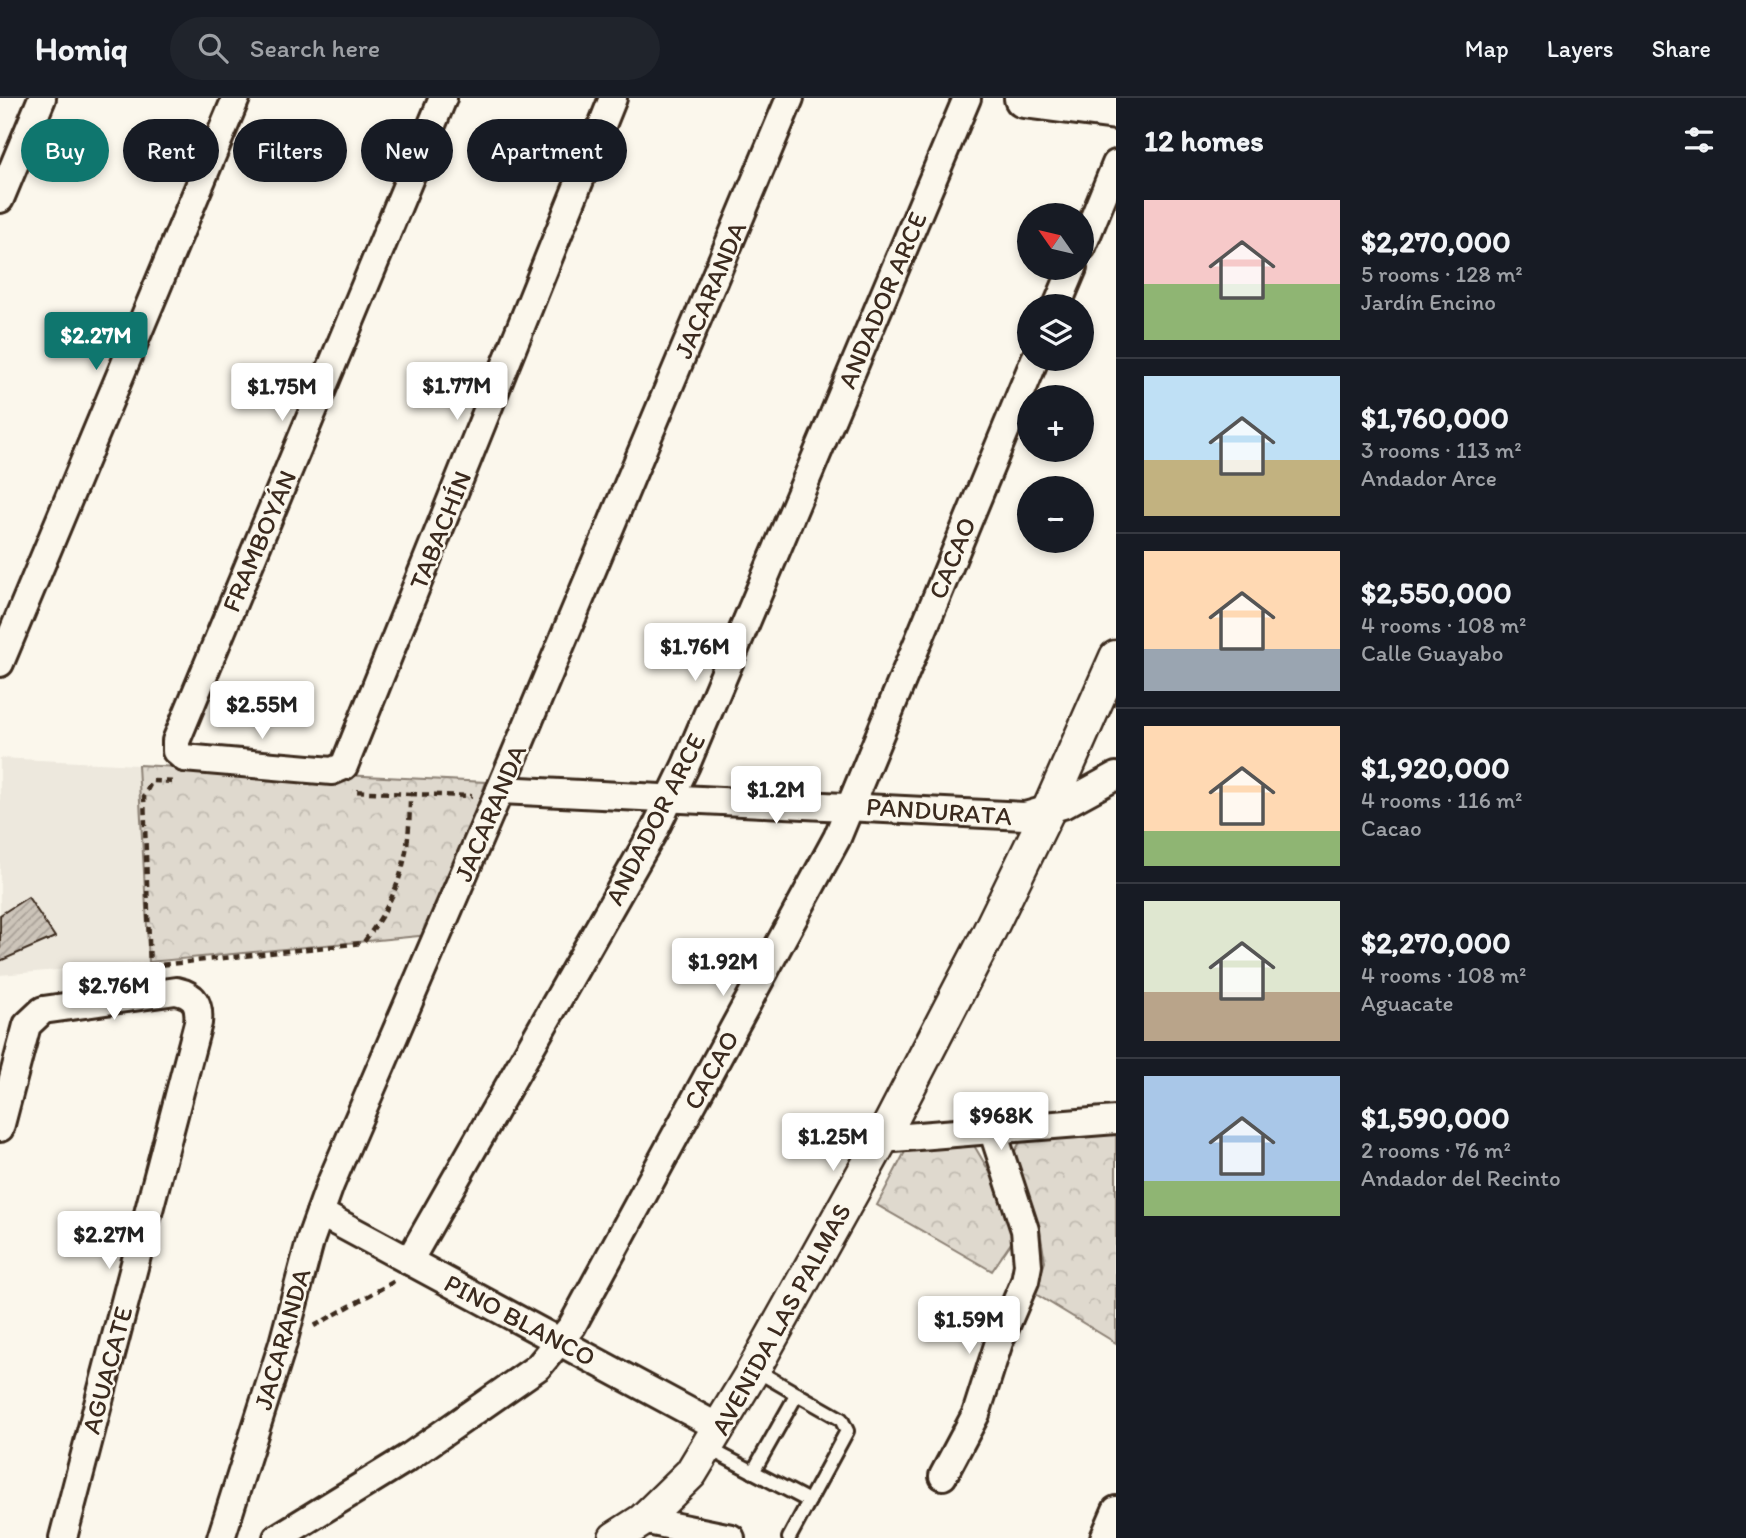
<!DOCTYPE html>
<meta charset="utf-8">
<style>
:root{--surface:#171b24;--page:#20242c;--text:#f1f3f6;--muted:#9ea1a6;--line:#363941;--accent:#0f766e}
body{margin:0;font-family:Itim,sans-serif;background:var(--page);color:var(--text);height:100vh;display:flex;flex-direction:column;font-size:26px;white-space:nowrap}
*{box-sizing:border-box;margin:0}
p{font-size:23px;color:var(--muted)}
.icon{flex:none;width:38px;height:38px;fill:none;stroke:currentColor;stroke-width:2;stroke-linecap:round;stroke-linejoin:round}
.map{position:relative;flex:1;overflow:hidden}
.drawer{display:flex;flex-direction:column;background:var(--surface);width:630px}
.drawer>*{flex:none}
.hud{position:absolute;left:21px;top:21px;width:665px;height:63px;display:flex;gap:14px}
.needle{width:46px;rotate:304deg}
.fabs{position:absolute;left:1017px;top:105px;display:grid;gap:14px}
.fabs a{display:grid;place-items:center;width:77px;height:77px;border-radius:50%;background:var(--surface);box-shadow:0 4px 10px #0003;font-size:35px}
.price{position:absolute;translate:-50% -60px;padding:0 16px;border-radius:7px;background:#fff;color:#222;font-size:23px;line-height:46px;filter:drop-shadow(0 2px 4px #0008)}
.price::after{content:'';position:absolute;left:50%;top:42px;width:21px;height:16px;margin-left:-10px;background:inherit;clip-path:polygon(0 0,100% 0,50% 100%)}
.price.selected{background:var(--accent);color:#fff}
ul{padding:0;list-style:none}
li{display:flex;align-items:center;gap:21px;height:175px;padding:0 28px}
li+li{border-top:2px solid var(--line)}
li span{display:grid;place-items:center;flex:none;width:196px;height:140px;border-radius:0px;color:#555}
li>.icon{margin-inline-start:auto}
span .icon{width:84px;height:84px;fill:#fffc;stroke-width:1}
li b{font-size:30px}
h2{display:flex;justify-content:space-between;align-items:center;height:84px;padding:0 28px;font-size:30px}
.tag{padding:0 24px;border-radius:32px;background:var(--surface);box-shadow:0 4px 10px #0003;font-size:24px;line-height:63px}
.tag.selected{background:var(--accent);color:#fff}
header{display:flex;align-items:center;gap:42px;box-sizing:border-box;height:98px;padding:0 35px;background:var(--surface);border-bottom:2px solid var(--line)}
header strong{font-size:33px}
nav{display:flex;gap:38px;margin-inline-start:auto;font-size:24px}
.search{width:490px;height:63px;background:var(--page);display:flex;align-items:center;gap:18px;box-sizing:border-box;padding:0 24px;border-radius:38px;color:var(--muted);font-size:26px}
main{display:flex;flex:1;min-height:0}
.map>svg:first-child{display:block}
.built{fill:#ede8dd}
.park{fill:url(#park-crowns);stroke:#8d8276;stroke-width:2}
.building{fill:url(#building-hatch);stroke:#3b2a1e;stroke-width:2}
.lines{fill:none;stroke-linecap:round;stroke-linejoin:round}
.service-casing{stroke:#3b2a1e;stroke-width:18}
.minor-casing{stroke:#3b2a1e;stroke-width:32}
.tertiary-casing{stroke:#3b2a1e;stroke-width:37}
.primary-casing{stroke:#3b2a1e;stroke-width:44}
.path{stroke:#3b2a1e;stroke-width:4.5;stroke-dasharray:7 5;stroke-linecap:butt}
.service{stroke:#fbf7ec;stroke-width:12}
.minor{stroke:#fbf7ec;stroke-width:26}
.tertiary{stroke:#fbf7ec;stroke-width:32}
.primary{stroke:#fbf7ec;stroke-width:38}
.labels{text-anchor:middle;dominant-baseline:central;stroke-width:5;stroke-linejoin:round;paint-order:stroke}
.street-label{font-size:26px;fill:#3b2a1e;stroke:#fbf7ec}
</style>
<header>
<strong>Homiq</strong>
<div class="search"><svg class="icon" aria-label="search" viewBox="0 0 24 24"><circle cx="10" cy="10" r="6"/><path d="M15 15l6 6"/></svg>Search here</div>
<nav><a>Map</a><a>Layers</a><a>Share</a></nav>
</header>
<main>
<div class="map">
<svg width="1116" height="1440" viewBox="0 0 1116 1440">
<defs>
<pattern id="park-crowns" width="20" height="18" patternUnits="userSpaceOnUse" patternTransform="scale(1.75)"><rect width="20" height="18" fill="#dfd9ce"/><path d="M2 6a3 3 0 1 1 6 0M12 15a3 3 0 1 1 6 0" fill="none" stroke="#c0bab0"/></pattern>
<pattern id="building-hatch" width="6" height="6" patternUnits="userSpaceOnUse" patternTransform="scale(1.75)"><rect width="6" height="6" fill="#ccc4b9"/><path d="M-1 1l2-2M0 6l6-6M5 7l2-2" fill="none" stroke="#a79f96"/></pattern>
</defs>
<rect width="100%" height="100%" fill="#fbf7ec"/>
<filter id="ink" filterUnits="userSpaceOnUse"><feTurbulence type="fractalNoise" baseFrequency=".0143" numOctaves="2"/><feDisplacementMap in="SourceGraphic" scale="14" xChannelSelector="R" yChannelSelector="G"/><feConvolveMatrix kernelMatrix="1 2 1 2 8 2 1 2 1" color-interpolation-filters="sRGB"/></filter>
<g filter="url(#ink)">
<path class="built" d="M0 660 138 667 149 864 0 877Z"/>
<g class="park">
<path d="M138 667 486 684 429 837 149 864Z"/>
<path d="M1116 1034V1245L1034 1195 1045 1164 1040 1133 1010 1062 1020 1044Z"/>
<path d="M972 1044 999 1090 1015 1139 992 1173 877 1107 907 1050Z"/>
</g>
<path class="building" d="M28 799 55 839 0 863V817Z"/>
<g class="lines">
<g class="service-casing">
<g id="service">
<path d="M708 1350 809 1403"/>
<path d="M753 1374 797 1296 754 1271"/>
<path d="M789 1440 847 1333 841 1321 797 1296"/>
</g>
</g>
<g class="minor-casing">
<g id="minor">
<path d="M443 0 176 643V653L184 660 332 673 344 668 613 0"/>
<path d="M0 101 42 0"/>
<path d="M1082 149 1116 66"/>
<path d="M1057 208 1073 170"/>
<path d="M0 565 236 0"/>
<path d="M500 692 1025 718 1063 707 1116 678"/>
<path d="M0 1030 27 927 43 912 176 893C195 897 200 906 198 925L63 1440"/>
<path d="M882 1041 1116 1022"/>
<path d="M320 1115 720 1330"/>
<path d="M409 1163 655 731 686 667 967 0"/>
<path d="M943 1378 976 1316 999 1244 1025 1183 1028 1167 1025 1132 992 1031"/>
<path d="M643 1422 731 1440"/>
<path d="M221 1440 283 1245 311 1140 330 1087 500 692 790 0"/>
<path d="M277 1440 409 1359 538 1269 572 1228 837 740 1035 261"/>
<path d="M1104 1440 1116 1412"/>
</g>
</g>
<g class="tertiary-casing">
<path id="tertiary" d="M615 1440 643 1422 691 1375 754 1271 882 1041 986 840 1048 713 1116 559"/>
</g>
<g class="primary-casing">
<path id="primary" d="M1024 0 1116 12"/>
</g>
<g class="path">
<path d="M410 696 472 698"/>
<path d="M150 868 363 845C401 795 410 759 410 696L352 693"/>
<path d="M150 872 144 698 152 683 175 684"/>
<path d="M314 1228 395 1183"/>
</g>
<use href="#service" class="service"/>
<use href="#minor" class="minor"/>
<use href="#tertiary" class="tertiary"/>
<use href="#primary" class="primary"/>
</g>
</g>
<g class="labels">
<g class="street-label">
<text transform="translate(710 192) rotate(-67)">JACARANDA</text>
<text transform="translate(882 202) rotate(-67)">ANDADOR ARCE</text>
<text transform="translate(440 432) rotate(-68)">TABACHÍN</text>
<text transform="translate(259 443) rotate(-67)">FRAMBOYÁN</text>
<text transform="translate(952 460) rotate(-68)">CACAO</text>
<text transform="translate(939 713) rotate(4)">PANDURATA</text>
<text transform="translate(490 715) rotate(-67)">JACARANDA</text>
<text transform="translate(655 721) rotate(-63)">ANDADOR ARCE</text>
<text transform="translate(711 972) rotate(-61)">CACAO</text>
<text transform="translate(781 1221) rotate(-61)">AVENIDA LAS PALMAS</text>
<text transform="translate(520 1222) rotate(28)">PINO BLANCO</text>
<text transform="translate(282 1241) rotate(-74)">JACARANDA</text>
<text transform="translate(107 1272) rotate(-75)">AGUACATE</text>
</g>
</g>
</svg>
<div class="fabs">
<a><svg class="needle" viewBox="-14 -14 28 28"><path d="M0-13l5 13h-10z" fill="#e53935"/><path d="M0 13l5-13h-10z" fill="#9ea1a6"/></svg></a>
<a><svg class="icon" aria-label="layers" viewBox="0 0 24 24"><path d="M12 4l9 5-9 5-9-5zM3 14l9 5 9-5"/></svg></a>
<a>+</a>
<a>−</a>
</div>
<b class="price selected" style="left:96px;top:274px">$2.27M</b>
<b class="price" style="left:457px;top:324px">$1.77M</b>
<b class="price" style="left:282px;top:325px">$1.75M</b>
<b class="price" style="left:695px;top:585px">$1.76M</b>
<b class="price" style="left:262px;top:643px">$2.55M</b>
<b class="price" style="left:776px;top:728px">$1.2M</b>
<b class="price" style="left:723px;top:900px">$1.92M</b>
<b class="price" style="left:114px;top:924px">$2.76M</b>
<b class="price" style="left:1001px;top:1054px">$968K</b>
<b class="price" style="left:833px;top:1075px">$1.25M</b>
<b class="price" style="left:109px;top:1173px">$2.27M</b>
<b class="price" style="left:969px;top:1258px">$1.59M</b>
<div class="hud">
<a class="tag selected">Buy</a>
<a class="tag">Rent</a>
<a class="tag">Filters</a>
<a class="tag">New</a>
<a class="tag">Apartment</a>
</div>
</div>
<section class="drawer">
<h2>12 homes<svg class="icon" aria-label="filters" viewBox="0 0 24 24"><path d="M4 7h16M4 17h16"/><circle cx="9" cy="7" r="2"/><circle cx="15" cy="17" r="2"/></svg></h2>
<ul>
<li><span style="background:linear-gradient(#f6c9c9 60%,#8fb573 0)"><svg class="icon" aria-label="home" viewBox="0 0 24 24"><path d="M3 11l9-7 9 7M6 9v11h12V9"/></svg></span><div><b>$2,270,000</b><p>5 rooms · 128 m²</p><p>Jardín Encino</p></div></li>
<li><span style="background:linear-gradient(#bfe0f5 60%,#c2b280 0)"><svg class="icon" aria-label="home" viewBox="0 0 24 24"><path d="M3 11l9-7 9 7M6 9v11h12V9"/></svg></span><div><b>$1,760,000</b><p>3 rooms · 113 m²</p><p>Andador Arce</p></div></li>
<li><span style="background:linear-gradient(#ffd9b3 70%,#9aa5b1 0)"><svg class="icon" aria-label="home" viewBox="0 0 24 24"><path d="M3 11l9-7 9 7M6 9v11h12V9"/></svg></span><div><b>$2,550,000</b><p>4 rooms · 108 m²</p><p>Calle Guayabo</p></div></li>
<li><span style="background:linear-gradient(#ffd9b3 75%,#8fb573 0)"><svg class="icon" aria-label="home" viewBox="0 0 24 24"><path d="M3 11l9-7 9 7M6 9v11h12V9"/></svg></span><div><b>$1,920,000</b><p>4 rooms · 116 m²</p><p>Cacao</p></div></li>
<li><span style="background:linear-gradient(#dfe7d0 65%,#b9a48a 0)"><svg class="icon" aria-label="home" viewBox="0 0 24 24"><path d="M3 11l9-7 9 7M6 9v11h12V9"/></svg></span><div><b>$2,270,000</b><p>4 rooms · 108 m²</p><p>Aguacate</p></div></li>
<li><span style="background:linear-gradient(#a9c7e8 75%,#8fb573 0)"><svg class="icon" aria-label="home" viewBox="0 0 24 24"><path d="M3 11l9-7 9 7M6 9v11h12V9"/></svg></span><div><b>$1,590,000</b><p>2 rooms · 76 m²</p><p>Andador del Recinto</p></div></li>
</ul>
</section>
</main>
